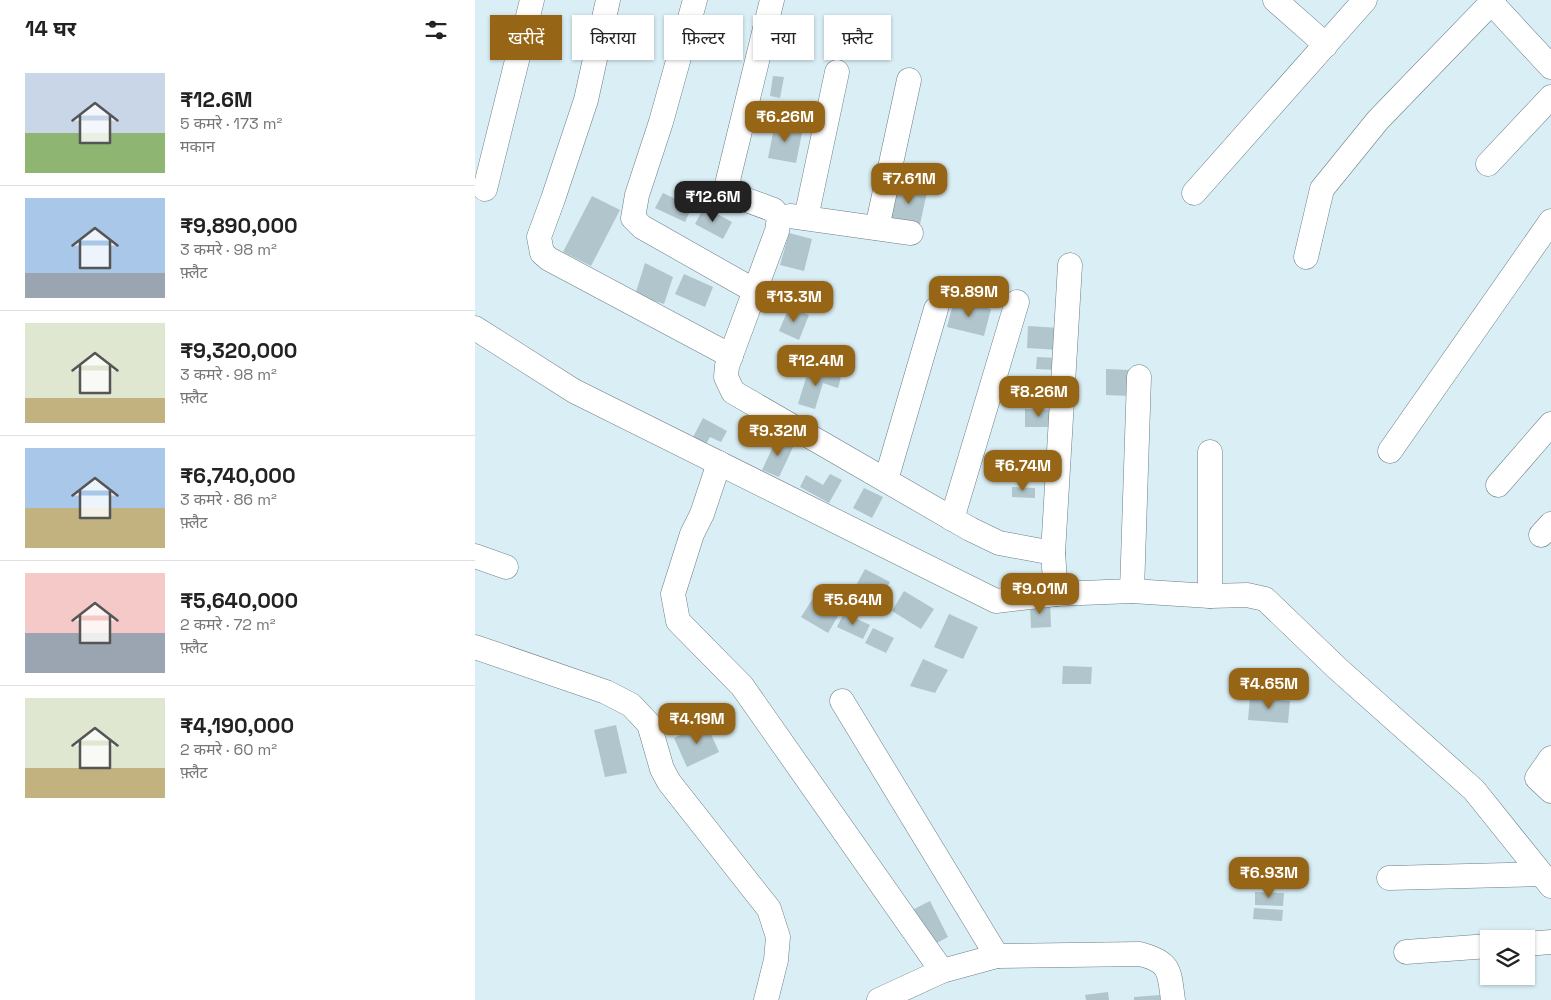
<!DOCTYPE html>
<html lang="hi">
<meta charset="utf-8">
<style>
:root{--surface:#fff;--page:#f6f6f6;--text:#222;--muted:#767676;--line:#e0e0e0;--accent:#966516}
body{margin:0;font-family:"Space Grotesk","Noto Sans Devanagari",sans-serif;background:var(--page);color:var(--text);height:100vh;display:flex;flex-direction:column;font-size:19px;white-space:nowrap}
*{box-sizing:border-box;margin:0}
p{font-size:16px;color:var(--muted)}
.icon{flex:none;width:28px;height:28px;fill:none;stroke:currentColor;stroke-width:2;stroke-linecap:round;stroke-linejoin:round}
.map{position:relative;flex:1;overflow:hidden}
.details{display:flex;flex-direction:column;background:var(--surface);width:475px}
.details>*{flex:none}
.banner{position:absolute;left:15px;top:15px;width:475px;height:45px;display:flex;gap:10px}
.tools{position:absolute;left:1005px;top:930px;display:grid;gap:10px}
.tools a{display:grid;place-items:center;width:55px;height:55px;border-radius:0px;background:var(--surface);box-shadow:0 1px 4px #0004;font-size:25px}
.price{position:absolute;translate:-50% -42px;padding:0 11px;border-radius:10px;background:var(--accent);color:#fff;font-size:16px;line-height:32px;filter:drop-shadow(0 1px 2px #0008)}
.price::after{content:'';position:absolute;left:50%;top:30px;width:15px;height:11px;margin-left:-8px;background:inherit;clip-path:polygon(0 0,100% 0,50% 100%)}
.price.on{background:#222;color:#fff}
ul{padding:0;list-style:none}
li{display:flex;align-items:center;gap:15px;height:125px;padding:0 25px}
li+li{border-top:1px solid var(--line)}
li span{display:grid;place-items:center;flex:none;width:140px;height:100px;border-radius:0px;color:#555}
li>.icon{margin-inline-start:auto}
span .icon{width:60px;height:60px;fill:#fffc;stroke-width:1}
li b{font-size:21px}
h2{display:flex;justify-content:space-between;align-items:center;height:60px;padding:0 25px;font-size:21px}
.chip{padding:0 18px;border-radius:0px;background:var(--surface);box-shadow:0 1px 4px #0004;font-size:18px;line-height:45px}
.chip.on{background:var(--accent);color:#fff}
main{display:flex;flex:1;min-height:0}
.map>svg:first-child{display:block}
.building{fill:#b1c5cc}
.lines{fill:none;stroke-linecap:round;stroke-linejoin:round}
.minor-casing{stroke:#6c7e85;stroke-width:25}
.minor{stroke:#fff;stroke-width:24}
</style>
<main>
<section class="details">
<h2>14 घर<svg class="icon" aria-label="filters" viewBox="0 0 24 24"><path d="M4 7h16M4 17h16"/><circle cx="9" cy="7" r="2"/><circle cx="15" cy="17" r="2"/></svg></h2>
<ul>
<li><span style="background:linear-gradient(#c9d6e8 60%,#8fb573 0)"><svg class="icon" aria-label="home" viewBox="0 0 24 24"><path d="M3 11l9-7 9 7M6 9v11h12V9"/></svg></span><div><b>₹12.6M</b><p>5 कमरे · 173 m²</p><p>मकान</p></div></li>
<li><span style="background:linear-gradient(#a9c7e8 75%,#9aa5b1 0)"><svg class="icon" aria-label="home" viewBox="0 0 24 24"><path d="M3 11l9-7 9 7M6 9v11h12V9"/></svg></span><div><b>₹9,890,000</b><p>3 कमरे · 98 m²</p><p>फ़्लैट</p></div></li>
<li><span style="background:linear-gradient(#dfe7d0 75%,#c2b280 0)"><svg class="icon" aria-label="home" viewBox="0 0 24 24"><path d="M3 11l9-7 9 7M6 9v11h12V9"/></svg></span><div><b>₹9,320,000</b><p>3 कमरे · 98 m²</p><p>फ़्लैट</p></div></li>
<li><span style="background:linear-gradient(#a9c7e8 60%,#c2b280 0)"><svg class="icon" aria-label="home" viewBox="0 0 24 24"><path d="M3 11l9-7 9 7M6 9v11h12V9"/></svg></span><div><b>₹6,740,000</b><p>3 कमरे · 86 m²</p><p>फ़्लैट</p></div></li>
<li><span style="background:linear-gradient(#f6c9c9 60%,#9aa5b1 0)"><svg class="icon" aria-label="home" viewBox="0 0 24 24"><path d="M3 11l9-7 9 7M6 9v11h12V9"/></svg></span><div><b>₹5,640,000</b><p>2 कमरे · 72 m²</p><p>फ़्लैट</p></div></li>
<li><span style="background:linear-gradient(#dfe7d0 70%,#c2b280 0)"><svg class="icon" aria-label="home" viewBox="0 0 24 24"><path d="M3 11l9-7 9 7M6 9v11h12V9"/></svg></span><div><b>₹4,190,000</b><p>2 कमरे · 60 m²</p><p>फ़्लैट</p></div></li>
</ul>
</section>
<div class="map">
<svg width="1076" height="1000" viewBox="0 0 1076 1000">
<rect width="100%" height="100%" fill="#d9eef5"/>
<g class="building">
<path d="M298 76 309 77 305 98 295 96Z"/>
<path d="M300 123 328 128 321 163 293 158Z"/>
<path d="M422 186 452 192 445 224 416 219Z"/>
<path d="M188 193 217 207 210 222 180 208Z"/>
<path d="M117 196 145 210 116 266 88 252Z"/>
<path d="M229 207 257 222 248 239 220 224Z"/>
<path d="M314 233 337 239 329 271 305 265Z"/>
<path d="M170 263 198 277 189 304 160 295Z"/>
<path d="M209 274 238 287 230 307 200 294Z"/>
<path d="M479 300 516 309 509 336 472 327Z"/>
<path d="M314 307 334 315 324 340 304 331Z"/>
<path d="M553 326 585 328 584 350 552 348Z"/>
<path d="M562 357 584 358V370L561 369Z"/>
<path d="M334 368 366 377 363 388 348 383 340 409 323 404Z"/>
<path d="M631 369 655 370V396L631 395Z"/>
<path d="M550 409 578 410 577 427H550Z"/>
<path d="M228 418 252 431 246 442 235 437 227 451 214 445Z"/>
<path d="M302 438 319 445 304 477 287 470Z"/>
<path d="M355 474 367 480 354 503 325 487 331 475 348 485Z"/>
<path d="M537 487 560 488V498L537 497Z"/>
<path d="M389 488 408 497 397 518 378 508Z"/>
<path d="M390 569 415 582 398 613 373 600Z"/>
<path d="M429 591 459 609 446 629 417 611Z"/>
<path d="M340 595 366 611 353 633 326 617Z"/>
<path d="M575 601 576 627 556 628 555 602Z"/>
<path d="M369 613 395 625 388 639 362 627Z"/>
<path d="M474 614 503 627 488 659 459 647Z"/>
<path d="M398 628 419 638 411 653 390 643Z"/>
<path d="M448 659 473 670 460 693 435 686Z"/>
<path d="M588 666 617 667 616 684H587Z"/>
<path d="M775 697 815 701 813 723 773 720Z"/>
<path d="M231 723 244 752 212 767 199 738Z"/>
<path d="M141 725 152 773 130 777 119 730Z"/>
<path d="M780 892 809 893 808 906 780 905Z"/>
<path d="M455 901 473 937 458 945 439 909Z"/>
<path d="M779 908 808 910 807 921 778 919Z"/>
<path d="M633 992 634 1000H611L610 995Z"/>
<path d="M685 995V1000H659V997Z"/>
</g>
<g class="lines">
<g class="minor-casing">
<g id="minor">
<path d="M133 0 111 100 78 199 64 237 67 253 74 259 256 356"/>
<path d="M220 0 186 122 162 195 158 218 167 227 280 291"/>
<path d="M297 0 253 180 258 195 299 210 304 218 302 231 252 366 251 377 258 392 495 529 524 543 578 553 581 594 657 591 735 596 772 595 790 599 863 669 999 790 1076 886"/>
<path d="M800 0 851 45"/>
<path d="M1014 0 1076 67"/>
<path d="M1013 164 1076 97"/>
<path d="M10 189 57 0"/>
<path d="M719 193 890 0"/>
<path d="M315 216 436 233"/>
<path d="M331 218 362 72"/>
<path d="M402 228 434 80"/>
<path d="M831 257 847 189 903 120 1019 0"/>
<path d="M0 328 99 391 521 601 581 594"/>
<path d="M915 451 1076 221"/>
<path d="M735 452V596"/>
<path d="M244 463 227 514 217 534 198 594 203 621 267 686 467 971"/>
<path d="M411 480 461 309"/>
<path d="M1023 485 1076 424"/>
<path d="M477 519 542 302"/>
<path d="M1066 535 1076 524"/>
<path d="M578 553 595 265"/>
<path d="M0 556 31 567"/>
<path d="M657 591 664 377"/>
<path d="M0 647 131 692 156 705 174 724 187 769 194 782 294 909 303 937 301 960 291 1000"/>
<path d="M367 701 522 956"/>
<path d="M1076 758 1062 778 1076 791"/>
<path d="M914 878 1066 874"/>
<path d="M1051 944 1076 942"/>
<path d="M931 952 1014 946"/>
<path d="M404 1000 467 971 522 956 665 954C696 962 694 971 698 1000"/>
</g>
</g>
<use href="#minor" class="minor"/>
</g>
</svg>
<div class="tools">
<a><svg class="icon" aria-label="layers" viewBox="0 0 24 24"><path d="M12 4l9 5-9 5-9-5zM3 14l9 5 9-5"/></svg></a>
</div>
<b class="price" style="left:310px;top:143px">₹6.26M</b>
<b class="price" style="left:434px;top:205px">₹7.61M</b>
<b class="price on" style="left:238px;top:223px">₹12.6M</b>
<b class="price" style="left:494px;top:318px">₹9.89M</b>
<b class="price" style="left:319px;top:323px">₹13.3M</b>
<b class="price" style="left:341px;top:387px">₹12.4M</b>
<b class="price" style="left:564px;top:418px">₹8.26M</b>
<b class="price" style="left:303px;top:457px">₹9.32M</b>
<b class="price" style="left:548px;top:492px">₹6.74M</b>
<b class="price" style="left:565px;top:615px">₹9.01M</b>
<b class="price" style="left:378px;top:626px">₹5.64M</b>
<b class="price" style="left:794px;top:710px">₹4.65M</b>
<b class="price" style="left:222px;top:745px">₹4.19M</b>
<b class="price" style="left:794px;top:899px">₹6.93M</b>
<div class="banner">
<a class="chip on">खरीदें</a>
<a class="chip">किराया</a>
<a class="chip">फ़िल्टर</a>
<a class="chip">नया</a>
<a class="chip">फ़्लैट</a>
</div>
</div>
</main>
